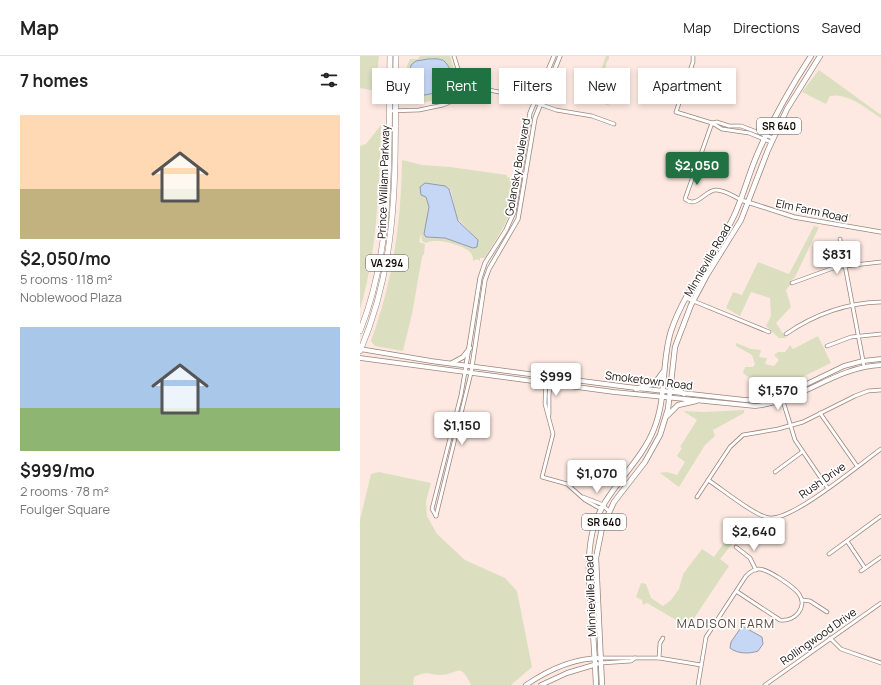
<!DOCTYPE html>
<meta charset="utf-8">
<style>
:root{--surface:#fff;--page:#f6f6f6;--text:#222;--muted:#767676;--line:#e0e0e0;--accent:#217243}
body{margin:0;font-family:Manrope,sans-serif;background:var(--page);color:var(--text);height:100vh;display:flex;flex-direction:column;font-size:15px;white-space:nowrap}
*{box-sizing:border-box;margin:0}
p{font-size:13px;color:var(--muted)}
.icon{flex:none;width:22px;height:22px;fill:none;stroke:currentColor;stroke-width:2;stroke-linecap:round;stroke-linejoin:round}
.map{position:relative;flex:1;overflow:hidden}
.panel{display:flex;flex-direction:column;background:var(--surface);width:360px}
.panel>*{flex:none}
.guide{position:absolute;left:12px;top:12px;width:380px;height:36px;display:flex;gap:8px}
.price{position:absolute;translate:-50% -34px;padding:0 9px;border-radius:4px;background:#fff;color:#222;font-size:13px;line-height:26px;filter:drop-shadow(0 1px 2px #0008)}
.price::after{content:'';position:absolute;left:50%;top:24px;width:12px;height:9px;margin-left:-6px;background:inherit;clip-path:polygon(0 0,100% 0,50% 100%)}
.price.current{background:var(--accent);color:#fff}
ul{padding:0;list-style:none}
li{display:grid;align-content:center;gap:8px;height:212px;padding:0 20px}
li span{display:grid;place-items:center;height:124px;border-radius:0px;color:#555}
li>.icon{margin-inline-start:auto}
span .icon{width:72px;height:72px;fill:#fffc;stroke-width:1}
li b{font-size:17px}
h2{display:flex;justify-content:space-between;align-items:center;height:48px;padding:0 20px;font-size:17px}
.tag{padding:0 14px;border-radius:0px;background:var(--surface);box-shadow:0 2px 6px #0003;font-size:14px;line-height:36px}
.tag.current{background:var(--accent);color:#fff}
header{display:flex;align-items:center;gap:24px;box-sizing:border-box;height:56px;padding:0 20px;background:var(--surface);border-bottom:1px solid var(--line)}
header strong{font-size:19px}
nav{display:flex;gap:22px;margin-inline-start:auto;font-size:14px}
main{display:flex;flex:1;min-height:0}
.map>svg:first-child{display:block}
.green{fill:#dbdfc0;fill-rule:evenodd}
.water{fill:#c6d7f5;stroke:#919aae}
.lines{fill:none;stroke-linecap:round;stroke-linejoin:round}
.stream{stroke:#919aae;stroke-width:1}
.minor-casing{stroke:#9b857c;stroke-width:4.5}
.tertiary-casing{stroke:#9b857c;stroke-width:5}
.secondary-casing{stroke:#9b857c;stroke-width:5.5}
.primary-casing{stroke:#9b857c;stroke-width:6}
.trunk-casing{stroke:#9b857c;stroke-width:6}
.minor{stroke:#fff;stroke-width:3}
.tertiary{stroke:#fff;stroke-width:3.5}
.secondary{stroke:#fff;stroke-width:4}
.primary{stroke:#fff;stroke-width:4.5}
.trunk{stroke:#fff;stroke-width:5}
.labels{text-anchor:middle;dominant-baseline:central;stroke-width:3.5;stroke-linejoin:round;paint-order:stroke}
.shield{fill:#fff;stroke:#5b5654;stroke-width:1}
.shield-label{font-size:10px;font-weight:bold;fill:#150d0a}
.street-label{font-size:11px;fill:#150d0a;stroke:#fff}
.neighbourhood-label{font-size:12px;letter-spacing:1px;fill:#5b483f;stroke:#fff}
</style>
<header>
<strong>Map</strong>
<nav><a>Map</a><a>Directions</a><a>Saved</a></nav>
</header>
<main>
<section class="panel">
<h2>7 homes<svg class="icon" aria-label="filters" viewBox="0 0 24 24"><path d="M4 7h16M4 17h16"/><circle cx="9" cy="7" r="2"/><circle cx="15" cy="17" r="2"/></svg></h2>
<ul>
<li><span style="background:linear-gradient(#ffd9b3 60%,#c2b280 0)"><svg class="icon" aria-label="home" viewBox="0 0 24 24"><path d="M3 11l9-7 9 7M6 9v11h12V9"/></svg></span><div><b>$2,050/mo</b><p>5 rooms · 118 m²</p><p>Noblewood Plaza</p></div></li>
<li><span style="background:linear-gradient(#a9c7e8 65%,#8fb573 0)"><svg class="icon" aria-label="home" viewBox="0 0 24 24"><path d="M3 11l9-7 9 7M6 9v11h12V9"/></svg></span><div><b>$999/mo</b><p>2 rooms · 78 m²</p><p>Foulger Square</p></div></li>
</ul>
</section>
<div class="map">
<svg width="521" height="629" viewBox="0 0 521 629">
<rect width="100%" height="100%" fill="#fde9e1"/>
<g class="green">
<path d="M0 0H19L15 35 0 32Z"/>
<path d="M60 0H90L94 14 105 28 104 34 91 41 55 48 51 47 47 41V10L50 3H58ZM68 3C72 3 80 3 83 5 90 9 96 27 93 34L59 40 53 36C46 17 46 6 68 3Z"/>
<path d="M246 0H249V3C244 8 247 12 245 18 241 35 235 37 251 50L230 44Z"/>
<path d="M459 14 521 59V62C507 53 487 36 470 40L466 48 442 36Z"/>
<path d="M21 69C19 131 18 193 0 253V90L6 88Z"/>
<path d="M42 104 62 109 90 111 147 119V121L152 122 156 126 151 135 154 137C150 167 139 177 125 202H120V205L117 203 113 205C113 203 113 200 111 197 105 189 74 181 66 187L62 185 61 178 59 186 65 188 64 198 62 201 52 258 43 295 15 290 11 285C33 224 41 168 42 104ZM88 131 91 135 97 162 117 183 113 192 85 182H68L64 178C67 167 74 149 64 139Z"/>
<path d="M454 151 467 156 491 158V160L484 166 431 153C440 151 444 154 454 151Z"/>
<path d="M454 170 459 171 435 221 431 225V228L426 234 431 251 416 267 426 282H419L406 270 411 260 410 242 391 236 380 260 366 252 373 236 382 239 398 206 429 218Z"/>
<path d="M458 280 471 307 426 329 418 325C411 329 389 323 383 317L385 311H393L395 308 392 299 376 290V287L391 293 401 294 399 301 407 302 405 308 414 310 419 304 414 299 418 296H425L430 289 433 293Z"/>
<path d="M384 354V357L353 374 355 380 345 389 319 431 300 417 307 416 317 419 325 406 317 400 322 392 320 391 337 364 323 355 344 356Z"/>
<path d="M19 416 71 427 66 445 67 460 77 478 105 504 145 522 157 535 172 611 151 629H111C99 604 98 619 81 619 67 619 69 614 54 621L53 629H0V464L11 418Z"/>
<path d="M383 474 360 503 369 510 328 571 287 547 283 549 282 544 276 541 281 527 286 528 291 542 303 550 311 544 319 533 323 518 342 493 354 501 369 480Z"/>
</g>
<g class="water">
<path d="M68 3C72 3 80 2 84 5 90 9 96 27 92 34L59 40 53 36 50 18 51 9 56 5Z"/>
<path d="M65 127 85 130 89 133 98 165 118 184 117 191 113 192 85 182 66 181 64 178 69 151 66 141 61 139 60 131Z"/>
<path d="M382 570 402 581 403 588 398 595C390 598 377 598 370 592L371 586Z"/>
</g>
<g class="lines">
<path class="stream" d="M90 15 93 14"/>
<g class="minor-casing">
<g id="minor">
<path d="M94 0 98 13 114 37"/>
<path d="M333 0V6L316 56 352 67 357 66 369 70H381L413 82"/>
<path d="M29 55 59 54 83 49 111 37 129 34 154 39 196 54 232 60 254 68"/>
<path d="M352 67 325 143C337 153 345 134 356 134 365 134 373 140 381 144"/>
<path d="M352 67 362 73 389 77 411 86"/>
<path d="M480 183 504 310"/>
<path d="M432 227 476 211 521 206"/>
<path d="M326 242 409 276"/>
<path d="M426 278C455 258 486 247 521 246"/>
<path d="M467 290 491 281 521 278"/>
<path d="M186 320 185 348 193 378 182 421 207 428 225 444 239 452 242 451"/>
<path d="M423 345 435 384 467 431"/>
<path d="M460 357 497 410"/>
<path d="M189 359V339L191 321"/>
<path d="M415 416 442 396"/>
<path d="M348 424C362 433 396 461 410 462 433 464 500 408 521 393"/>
<path d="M223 441 241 448 249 455"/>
<path d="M337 441 370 391 383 379 418 373 443 366 495 340 508 335 521 334"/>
<path d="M76 460 72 453 101 339 105 316"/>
<path d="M76 460 111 317"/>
<path d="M487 485 505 512"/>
<path d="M376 491 390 502 396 514"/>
<path d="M469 498 521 460"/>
<path d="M501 515 521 501"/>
<path d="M442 544 450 545 467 556"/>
<path d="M470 582 481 593 521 607"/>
<path d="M241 602H299L341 609"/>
<path d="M299 602 300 587 303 582"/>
<path d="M241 607 271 605 275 602"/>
<path d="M338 629 346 581 386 520C389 517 394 513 399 513 408 513 434 531 439 538 448 551 435 566 420 564L376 535"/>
<path d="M405 629 521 547"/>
</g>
</g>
<g class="tertiary-casing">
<g id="tertiary">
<path d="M381 144 434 161 521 176"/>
<path d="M105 316 120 222 125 207 146 174 154 156 170 57 194 0"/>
<path d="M111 317 125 224 129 213 158 163 175 62 200 0"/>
</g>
</g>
<g class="secondary-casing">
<g id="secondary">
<path d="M0 293 71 305 268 331 385 344 405 343 424 339 484 310 503 305 521 303"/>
<path d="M0 302 254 336 395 350C441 346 475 311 521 309"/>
<path d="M92 307 103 301 110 292"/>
<path d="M166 629C188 614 215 602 241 602"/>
<path d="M181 629 207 617 237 608"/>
</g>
</g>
<g class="primary-casing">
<g id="primary">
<path d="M311 326 315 332 324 338"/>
<path d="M276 333 295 327 303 316"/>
<path d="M307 360 318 349 336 345"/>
<path d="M236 629C235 603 233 576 231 550 229 526 227 502 232 478 241 436 279 411 294 373 307 341 301 307 311 275 325 233 355 200 374 160 383 141 388 120 397 99 412 64 430 32 451 0"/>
<path d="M242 629 236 502 242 472 254 446 285 406 300 379 308 353 315 291 331 249 347 219 381 164 408 94 427 53 460 0"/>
</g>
</g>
<g class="trunk-casing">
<g id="trunk">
<path d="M0 275C35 188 28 92 30 0"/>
<path d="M0 295C42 197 34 104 36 0"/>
</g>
</g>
<use href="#minor" class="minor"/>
<use href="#tertiary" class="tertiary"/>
<use href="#secondary" class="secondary"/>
<use href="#primary" class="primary"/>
<use href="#trunk" class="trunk"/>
</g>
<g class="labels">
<g class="shield">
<rect x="397" y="62" width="44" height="16" rx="3"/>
<rect x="6" y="199" width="42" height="16" rx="3"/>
<rect x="222" y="458" width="44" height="16" rx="3"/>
</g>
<g class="shield-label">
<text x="419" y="70">SR 640</text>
<text x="27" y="207">VA 294</text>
<text x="244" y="466">SR 640</text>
</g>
<g class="street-label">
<text transform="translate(157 111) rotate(-80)">Golansky Boulevard</text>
<text transform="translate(23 126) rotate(-88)">Prince William Parkway</text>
<text transform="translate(452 154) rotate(12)">Elm Farm Road</text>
<text transform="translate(347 204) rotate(-60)">Minnieville Road</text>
<text transform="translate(289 324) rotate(7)">Smoketown Road</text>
<text transform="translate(462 424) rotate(-35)">Rush Drive</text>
<text transform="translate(230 540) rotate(-92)">Minnieville Road</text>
<text transform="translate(458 580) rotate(-35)">Rollingwood Drive</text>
</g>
<g class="neighbourhood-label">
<text x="366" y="567">MADISON FARM</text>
</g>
</g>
</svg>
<b class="price current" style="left:337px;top:130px">$2,050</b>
<b class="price" style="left:477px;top:219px">$831</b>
<b class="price" style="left:196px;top:341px">$999</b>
<b class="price" style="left:418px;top:355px">$1,570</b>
<b class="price" style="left:102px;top:390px">$1,150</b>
<b class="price" style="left:237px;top:438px">$1,070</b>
<b class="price" style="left:394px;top:496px">$2,640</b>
<div class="guide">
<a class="tag">Buy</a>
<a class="tag current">Rent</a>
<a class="tag">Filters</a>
<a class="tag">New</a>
<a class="tag">Apartment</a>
</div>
</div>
</main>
